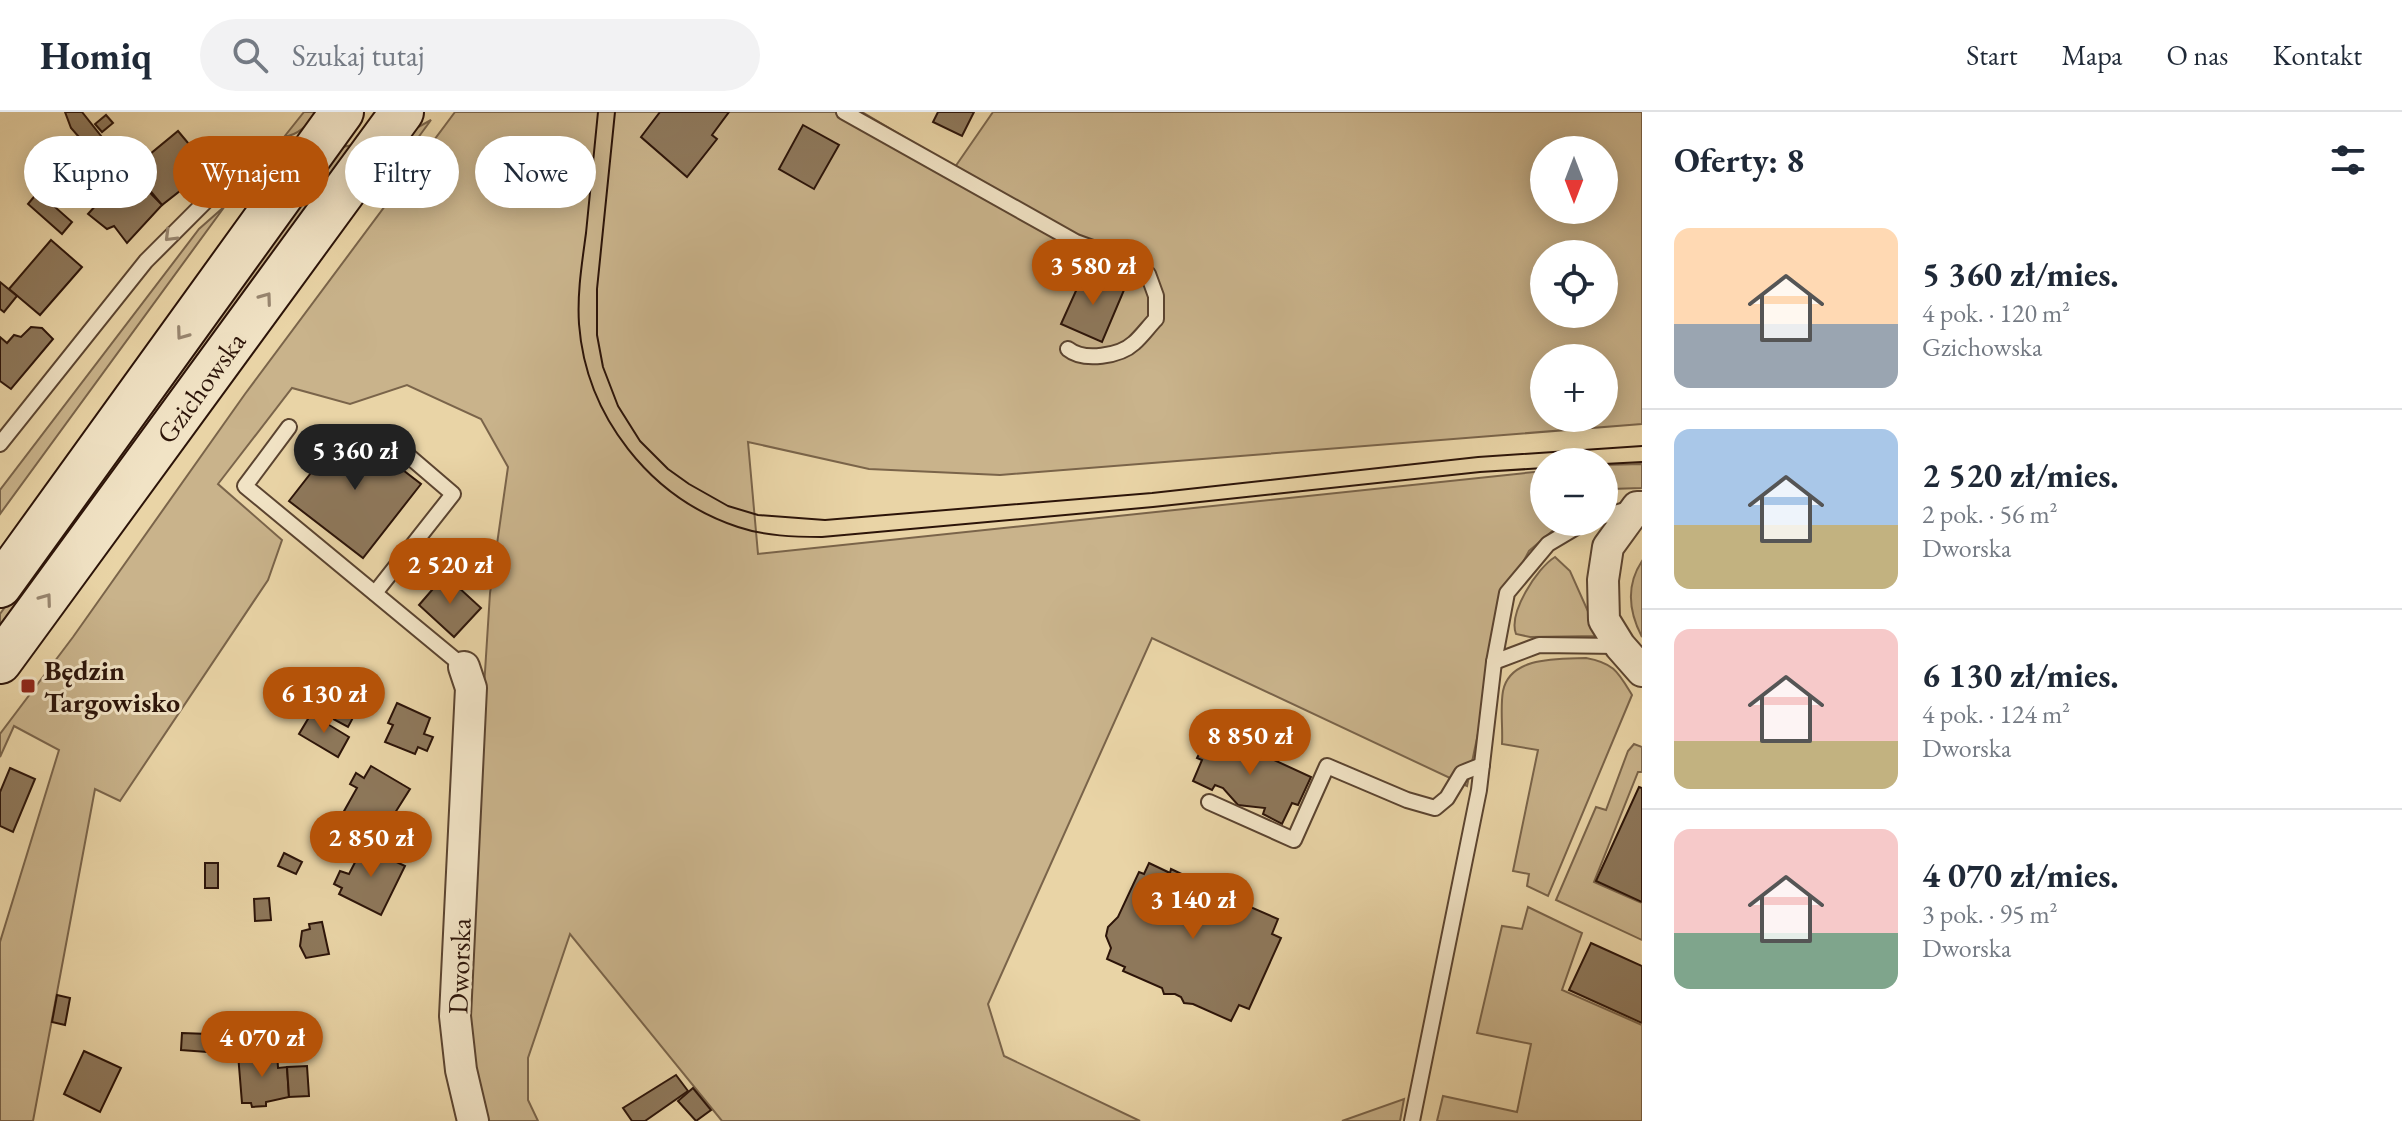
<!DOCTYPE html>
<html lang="pl">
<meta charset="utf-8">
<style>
:root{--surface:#fff;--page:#f2f2f3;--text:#1f2937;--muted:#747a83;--line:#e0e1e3;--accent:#b45309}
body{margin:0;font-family:"EB Garamond",serif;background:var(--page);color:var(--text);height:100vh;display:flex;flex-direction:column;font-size:30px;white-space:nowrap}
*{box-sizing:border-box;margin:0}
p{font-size:26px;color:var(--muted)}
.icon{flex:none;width:44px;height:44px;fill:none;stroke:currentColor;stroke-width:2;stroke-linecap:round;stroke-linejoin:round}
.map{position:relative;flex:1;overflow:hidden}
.details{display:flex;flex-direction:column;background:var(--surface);width:760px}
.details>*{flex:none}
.guide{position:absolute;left:24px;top:24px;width:760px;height:72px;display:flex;gap:16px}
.needle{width:52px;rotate:180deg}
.tools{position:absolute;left:1530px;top:24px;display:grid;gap:16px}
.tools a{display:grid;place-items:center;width:88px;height:88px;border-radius:50%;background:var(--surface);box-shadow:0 4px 20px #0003;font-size:40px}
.price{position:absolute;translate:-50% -68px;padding:0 18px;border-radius:28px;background:var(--accent);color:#fff;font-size:26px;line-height:52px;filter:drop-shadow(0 2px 4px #0008)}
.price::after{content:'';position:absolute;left:50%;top:48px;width:24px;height:18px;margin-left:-12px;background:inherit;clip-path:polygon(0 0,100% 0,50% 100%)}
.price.on{background:#222;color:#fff}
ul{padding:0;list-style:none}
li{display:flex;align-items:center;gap:24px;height:200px;padding:0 32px}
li+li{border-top:2px solid var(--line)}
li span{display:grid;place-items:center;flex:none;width:224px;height:160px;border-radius:16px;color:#555}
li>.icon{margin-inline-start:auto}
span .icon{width:96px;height:96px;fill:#fffc;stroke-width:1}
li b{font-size:34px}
h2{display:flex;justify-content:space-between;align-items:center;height:96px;padding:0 32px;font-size:34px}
.tag{padding:0 28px;border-radius:36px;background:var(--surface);box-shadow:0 4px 20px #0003;font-size:28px;line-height:72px}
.tag.on{background:var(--accent);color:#fff}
header{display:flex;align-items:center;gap:48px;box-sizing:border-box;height:112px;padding:0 40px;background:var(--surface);border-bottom:2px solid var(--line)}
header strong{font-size:38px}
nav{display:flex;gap:44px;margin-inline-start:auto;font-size:28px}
.search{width:560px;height:72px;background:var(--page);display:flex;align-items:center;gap:20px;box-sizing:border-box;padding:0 28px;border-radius:44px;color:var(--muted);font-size:30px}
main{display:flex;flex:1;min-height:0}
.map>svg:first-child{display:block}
.green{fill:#c9b38b;stroke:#7a644a;stroke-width:2;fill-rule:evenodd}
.building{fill:#8e785b;stroke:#2c1409;stroke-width:2}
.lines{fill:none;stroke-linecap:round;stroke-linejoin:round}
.lane-casing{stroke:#5b4430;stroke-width:18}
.street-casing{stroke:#5b4430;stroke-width:34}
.secondary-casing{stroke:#2c1409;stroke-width:46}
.lane{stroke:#f1e3c5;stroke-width:14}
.street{stroke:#f1e3c5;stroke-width:30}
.secondary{stroke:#f1e3c5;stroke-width:42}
.tram{stroke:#2c1409;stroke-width:2}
.oneway{stroke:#988670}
.poi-dot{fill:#8f2418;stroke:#f1e3c5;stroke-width:3}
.labels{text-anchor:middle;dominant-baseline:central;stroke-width:6;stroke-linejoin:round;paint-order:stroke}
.street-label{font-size:28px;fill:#2c1409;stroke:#f1e3c5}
.poi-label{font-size:28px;font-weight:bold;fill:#2c1409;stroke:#f1e3c5;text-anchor:start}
</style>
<header>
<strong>Homiq</strong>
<div class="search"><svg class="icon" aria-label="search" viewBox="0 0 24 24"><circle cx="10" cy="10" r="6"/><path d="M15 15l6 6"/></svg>Szukaj tutaj</div>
<nav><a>Start</a><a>Mapa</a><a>O nas</a><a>Kontakt</a></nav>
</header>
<main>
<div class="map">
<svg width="1642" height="1009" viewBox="0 0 1642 1009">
<rect width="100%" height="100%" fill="#e9d4a6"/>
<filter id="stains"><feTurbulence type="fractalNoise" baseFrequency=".0025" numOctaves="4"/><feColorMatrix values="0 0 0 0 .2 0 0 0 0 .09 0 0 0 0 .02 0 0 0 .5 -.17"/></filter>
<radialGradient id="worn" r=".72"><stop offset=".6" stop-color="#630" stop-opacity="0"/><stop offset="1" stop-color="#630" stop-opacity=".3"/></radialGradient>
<g class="green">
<path d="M304 0H315C310 13 297 23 284 25Z"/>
<path d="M455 0H862L955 55 993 0H1642V312L1000 363 869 357 748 330 758 442 1544 359V410H1563L1529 439 1508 478 1467 674 1152 526 988 892 1004 944 1140 1009H722L570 822 528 946V988L538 1009H484L463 906 490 481 508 355 481 307 407 273 350 292 292 276 218 372 282 428 268 468 120 689 95 677 33 1009H0V830L59 638 14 614 0 645V622L73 525 245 282ZM1544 38H1604V98H1544ZM1544 142H1604V202H1544ZM1544 246H1604V306H1544Z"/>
<path d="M431 8 382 75 378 61 411 19Z"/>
<path d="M353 33 0 527V502L330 48 342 35Z"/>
<path d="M225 94 0 402V378L199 117Z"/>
<path d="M1642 352V376L1610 377 1604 381V353Z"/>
<path d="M1555 445 1570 459 1599 524 1530 525 1516 522C1508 501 1537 456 1555 445Z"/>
<path d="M1642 449V525C1629 500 1626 473 1642 449Z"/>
<path d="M1586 546C1614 551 1618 560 1632 583L1548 784 1527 774 1529 762 1513 759 1538 638 1502 632C1503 615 1500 596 1503 579 1510 544 1559 547 1586 546Z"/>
<path d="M1634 632 1642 635V660H1638L1594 770 1642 791V828L1556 788 1596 695 1606 698 1628 639Z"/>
<path d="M1528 795 1582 821 1562 878 1642 913V1009H1437L1443 984 1517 1000 1531 932 1477 921 1502 814 1522 817Z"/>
<path d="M1404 987 1400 1009H1342Z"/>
</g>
<g class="building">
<path d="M65 0H82L128 58 115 73 83 36 86 33 71 16Z"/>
<path d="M660 0H729L712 23 717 27 687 65 641 25Z"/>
<path d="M938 0H974L962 24 933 10Z"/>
<path d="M106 3 113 11 102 20 95 12Z"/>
<path d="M803 13 839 33 814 77 779 57Z"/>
<path d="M178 19 209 56 162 93 132 57Z"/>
<path d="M128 58 162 93 127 131 114 114 107 117 88 102Z"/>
<path d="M38 80 72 110 62 122 28 92Z"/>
<path d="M51 128 82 155 40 203 9 177Z"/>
<path d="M1084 161 1124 178 1102 230 1061 212Z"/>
<path d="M0 170 17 184 4 200 0 197Z"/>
<path d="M31 215 42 216 53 227 11 277 0 269V225L7 231 14 223 21 225Z"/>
<path d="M347 315 421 372 363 446 289 389Z"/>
<path d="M445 463 481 496 454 525 419 493Z"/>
<path d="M332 587 356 600 348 615 324 602Z"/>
<path d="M397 591 430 606 424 622 433 625 427 639 418 635 415 642 385 630 393 613 388 611Z"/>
<path d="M311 602 349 625 338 645 299 622Z"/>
<path d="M1211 619 1311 665 1298 693 1292 691 1282 712 1263 702 1265 696 1238 693 1223 676 1215 673 1212 678 1193 669 1202 648 1197 646Z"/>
<path d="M371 654 410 677 388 712 385 709 381 716 376 714 373 719 343 701 357 676 350 672 356 661 364 666Z"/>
<path d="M10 656 35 667 13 720 0 714V680Z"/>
<path d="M1639 675 1642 676V790L1596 769Z"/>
<path d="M366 729 388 741 386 745 405 754 381 803 339 782 342 776 334 772 340 759 349 762Z"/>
<path d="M284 741 302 750 296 762 278 754Z"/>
<rect x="205" y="751" width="13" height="25"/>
<path d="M1149 751 1170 761 1171 757 1207 774 1213 773 1221 780 1227 784 1232 781 1241 791 1278 807 1272 822 1281 826 1249 897 1239 893 1231 909 1193 892 1184 891 1181 885 1175 882H1164L1162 876 1123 859 1125 855 1107 847 1111 836 1106 824 1108 815 1118 805 1139 760 1144 762Z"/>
<path d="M269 786 271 808 255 809 254 787Z"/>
<path d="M322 810 329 842 306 846 300 834 302 819 310 817 309 812Z"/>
<path d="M1591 831 1642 854V911L1569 878Z"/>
<path d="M57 883 70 886 65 913 52 910Z"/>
<path d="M182 921 208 922 207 940 181 938Z"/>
<path d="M84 939 121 956 100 1000 64 982Z"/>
<path d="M277 939 278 956 287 955 289 985 266 990V994L252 995 251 991H242L238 942Z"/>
<path d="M307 954 309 984 289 985 287 955Z"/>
<path d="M676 963 688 979 645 1009H632L623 996Z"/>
<path d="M693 976 711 998 696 1009 678 989Z"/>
</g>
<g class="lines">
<g class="lane-casing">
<g id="lane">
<path d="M844 0 1076 130 1120 146 1148 162 1156 184V207C1149 214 1142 224 1134 231 1120 244 1084 250 1068 237"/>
<path d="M289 315 245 374 464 555"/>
<path d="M0 332 146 149 210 85 290 54"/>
<path d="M1604 404 1629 397"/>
<path d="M375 481 453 382 404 340"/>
<path d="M1494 550 1539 533 1619 534"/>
<path d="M1209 690 1294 728 1327 654 1407 688 1435 696 1447 686 1462 661 1482 653"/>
<path d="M1412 1009 1479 678 1494 550 1507 481 1548 432 1585 410"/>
</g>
</g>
<g class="street-casing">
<g id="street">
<path d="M1642 395H1637L1608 435 1603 468 1604 508 1620 534 1642 559"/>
<path d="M464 555 471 576 455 904 461 958 473 1009"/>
</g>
</g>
<g class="secondary-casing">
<g id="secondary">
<path d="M0 474 342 0"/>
<path id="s1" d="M0 550 402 0"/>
</g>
</g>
<use href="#lane" class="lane"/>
<use href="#street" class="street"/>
<use href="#secondary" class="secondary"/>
<g class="tram">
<path d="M598 0C594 40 590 81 586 121 582 151 577 181 579 212 586 304 650 386 738 415 765 424 794 425 822 425L1153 395 1480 360 1544 356"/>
<path d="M615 0 597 177V223L603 255 618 294 640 329 668 357 689 372 728 394 758 403 825 408 1152 381 1478 345 1642 334"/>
<path d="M1604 352 1642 350"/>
</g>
</g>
<defs><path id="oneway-chevron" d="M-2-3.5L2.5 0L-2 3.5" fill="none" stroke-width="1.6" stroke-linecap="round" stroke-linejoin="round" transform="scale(2)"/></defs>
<g class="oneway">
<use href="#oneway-chevron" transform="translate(170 124) rotate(135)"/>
<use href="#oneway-chevron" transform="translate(266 186) rotate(-54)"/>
<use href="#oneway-chevron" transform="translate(182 222) rotate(126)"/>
<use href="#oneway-chevron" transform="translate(46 487) rotate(-54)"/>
</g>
<rect class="poi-dot" x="20" y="566" width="16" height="16" rx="4"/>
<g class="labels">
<g class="street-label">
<text stroke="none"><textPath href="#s1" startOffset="340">Gzichowska</textPath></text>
<text transform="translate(459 854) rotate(-88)">Dworska</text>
</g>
<g class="poi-label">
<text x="44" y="558">Będzin<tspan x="44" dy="32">Targowisko</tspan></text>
</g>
</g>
<rect width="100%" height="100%" filter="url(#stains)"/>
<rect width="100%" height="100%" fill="url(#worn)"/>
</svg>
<div class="tools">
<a><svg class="needle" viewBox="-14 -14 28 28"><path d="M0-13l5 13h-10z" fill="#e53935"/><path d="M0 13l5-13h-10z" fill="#747a83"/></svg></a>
<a><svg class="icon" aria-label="locate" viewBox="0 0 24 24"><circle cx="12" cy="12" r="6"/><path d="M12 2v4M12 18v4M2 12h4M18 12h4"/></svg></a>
<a>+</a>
<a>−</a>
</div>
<b class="price" style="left:1093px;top:195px">3 580 zł</b>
<b class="price on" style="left:355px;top:380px">5 360 zł</b>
<b class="price" style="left:450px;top:494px">2 520 zł</b>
<b class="price" style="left:324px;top:623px">6 130 zł</b>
<b class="price" style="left:1250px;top:665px">8 850 zł</b>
<b class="price" style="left:371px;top:767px">2 850 zł</b>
<b class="price" style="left:1193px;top:829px">3 140 zł</b>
<b class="price" style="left:262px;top:967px">4 070 zł</b>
<div class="guide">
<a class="tag">Kupno</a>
<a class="tag on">Wynajem</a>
<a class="tag">Filtry</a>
<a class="tag">Nowe</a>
</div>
</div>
<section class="details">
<h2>Oferty: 8<svg class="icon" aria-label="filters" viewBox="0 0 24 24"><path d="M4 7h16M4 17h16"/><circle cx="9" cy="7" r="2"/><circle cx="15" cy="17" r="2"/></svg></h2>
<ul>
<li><span style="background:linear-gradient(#ffd9b3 60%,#9aa5b1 0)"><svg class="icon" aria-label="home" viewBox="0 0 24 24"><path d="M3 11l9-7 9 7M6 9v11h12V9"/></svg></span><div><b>5 360 zł/mies.</b><p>4 pok. · 120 m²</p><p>Gzichowska</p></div></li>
<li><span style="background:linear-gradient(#a9c7e8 60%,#c2b280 0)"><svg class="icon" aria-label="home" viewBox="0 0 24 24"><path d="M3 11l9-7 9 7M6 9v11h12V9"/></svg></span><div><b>2 520 zł/mies.</b><p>2 pok. · 56 m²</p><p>Dworska</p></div></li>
<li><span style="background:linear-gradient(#f6c9c9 70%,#c2b280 0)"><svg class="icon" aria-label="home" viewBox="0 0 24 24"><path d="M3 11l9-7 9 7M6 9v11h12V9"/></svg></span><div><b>6 130 zł/mies.</b><p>4 pok. · 124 m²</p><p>Dworska</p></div></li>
<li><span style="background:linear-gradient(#f6c9c9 65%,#7fa58c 0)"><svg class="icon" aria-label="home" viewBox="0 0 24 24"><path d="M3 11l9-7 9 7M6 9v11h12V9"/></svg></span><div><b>4 070 zł/mies.</b><p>3 pok. · 95 m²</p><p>Dworska</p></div></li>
</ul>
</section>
</main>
